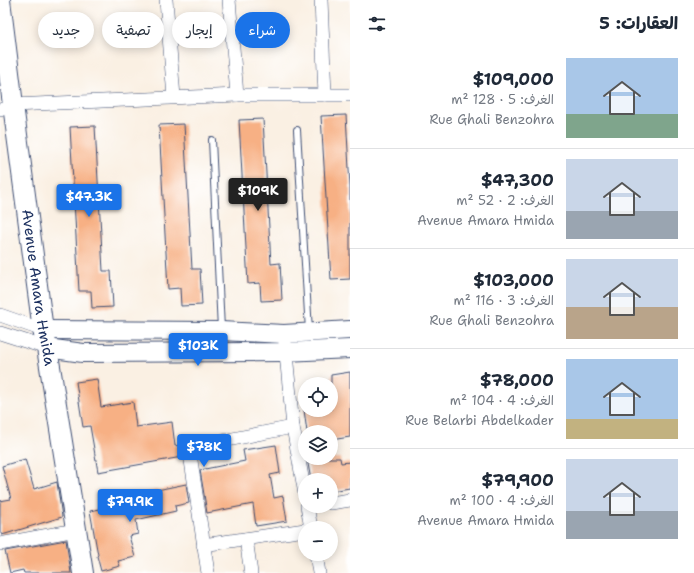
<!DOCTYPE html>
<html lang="ar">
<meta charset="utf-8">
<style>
:root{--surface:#fff;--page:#f6f6f7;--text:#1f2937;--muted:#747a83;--line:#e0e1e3;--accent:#1a73e8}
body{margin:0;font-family:"Shantell Sans","Playpen Sans Arabic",sans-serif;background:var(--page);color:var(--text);direction:rtl;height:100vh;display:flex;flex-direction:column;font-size:15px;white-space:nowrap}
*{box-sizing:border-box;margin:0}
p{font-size:13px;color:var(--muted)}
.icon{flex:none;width:22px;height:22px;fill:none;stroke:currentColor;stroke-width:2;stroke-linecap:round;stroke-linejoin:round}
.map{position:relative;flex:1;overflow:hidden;direction:ltr}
.sheet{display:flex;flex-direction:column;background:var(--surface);width:344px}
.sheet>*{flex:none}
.top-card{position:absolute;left:12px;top:12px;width:278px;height:36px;direction:rtl;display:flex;gap:8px}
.buttons{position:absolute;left:298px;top:377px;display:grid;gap:8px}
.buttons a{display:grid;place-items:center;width:40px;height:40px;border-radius:50%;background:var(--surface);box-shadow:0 2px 10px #0003;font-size:20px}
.price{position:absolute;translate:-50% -34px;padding:0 9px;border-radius:4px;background:var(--accent);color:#fff;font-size:13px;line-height:26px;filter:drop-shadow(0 1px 2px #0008)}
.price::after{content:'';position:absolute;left:50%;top:24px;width:12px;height:9px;margin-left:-6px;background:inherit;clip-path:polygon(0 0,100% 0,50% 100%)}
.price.active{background:#222;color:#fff}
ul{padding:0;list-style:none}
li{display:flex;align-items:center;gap:12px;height:100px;padding:0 16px}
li+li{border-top:1px solid var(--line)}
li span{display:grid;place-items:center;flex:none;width:112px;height:80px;border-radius:0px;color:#555}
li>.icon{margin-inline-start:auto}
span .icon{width:48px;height:48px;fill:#fffc;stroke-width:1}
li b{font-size:17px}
h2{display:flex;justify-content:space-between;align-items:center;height:48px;padding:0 16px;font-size:17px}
.tag{padding:0 14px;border-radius:18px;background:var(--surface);box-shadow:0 2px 10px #0003;font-size:14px;line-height:36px}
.tag.active{background:var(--accent);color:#fff}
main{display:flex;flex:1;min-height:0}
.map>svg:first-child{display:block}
.building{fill:#f7b084}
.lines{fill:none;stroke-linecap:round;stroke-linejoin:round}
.lane-casing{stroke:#3c4c72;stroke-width:8}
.street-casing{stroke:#3c4c72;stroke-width:14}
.secondary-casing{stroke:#3c4c72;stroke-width:20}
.primary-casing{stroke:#3c4c72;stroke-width:22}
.lane{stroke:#fff;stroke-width:6}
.street{stroke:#fff;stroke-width:13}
.secondary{stroke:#fff;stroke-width:18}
.primary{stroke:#fff;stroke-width:20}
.labels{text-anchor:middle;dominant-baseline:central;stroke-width:3;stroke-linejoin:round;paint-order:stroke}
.street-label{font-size:15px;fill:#1b2f5e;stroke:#fff}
</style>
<main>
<section class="sheet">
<h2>العقارات: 5<svg class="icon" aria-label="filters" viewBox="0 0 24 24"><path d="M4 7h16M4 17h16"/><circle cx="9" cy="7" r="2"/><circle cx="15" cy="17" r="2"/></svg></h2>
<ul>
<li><span style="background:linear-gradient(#a9c7e8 70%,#7fa58c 0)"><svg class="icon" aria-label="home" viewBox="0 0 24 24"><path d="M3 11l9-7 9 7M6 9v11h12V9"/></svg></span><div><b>$109,000</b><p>الغرف: 5 · 128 m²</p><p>Rue Ghali Benzohra</p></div></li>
<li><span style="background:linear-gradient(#c9d6e8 65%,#9aa5b1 0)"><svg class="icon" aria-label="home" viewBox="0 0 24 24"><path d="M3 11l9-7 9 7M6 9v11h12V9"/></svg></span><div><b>$47,300</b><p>الغرف: 2 · 52 m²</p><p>Avenue Amara Hmida</p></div></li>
<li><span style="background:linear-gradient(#c9d6e8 60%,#b9a48a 0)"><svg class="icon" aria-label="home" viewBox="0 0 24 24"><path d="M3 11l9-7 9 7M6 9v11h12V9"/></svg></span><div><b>$103,000</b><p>الغرف: 3 · 116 m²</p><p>Rue Ghali Benzohra</p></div></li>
<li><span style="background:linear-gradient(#a9c7e8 75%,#c2b280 0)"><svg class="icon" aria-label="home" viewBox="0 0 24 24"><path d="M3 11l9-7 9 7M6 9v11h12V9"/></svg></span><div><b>$78,000</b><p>الغرف: 4 · 104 m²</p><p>Rue Belarbi Abdelkader</p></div></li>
<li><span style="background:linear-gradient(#c9d6e8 65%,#9aa5b1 0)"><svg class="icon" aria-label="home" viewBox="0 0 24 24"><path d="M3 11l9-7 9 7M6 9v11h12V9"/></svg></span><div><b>$79,900</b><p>الغرف: 4 · 100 m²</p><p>Avenue Amara Hmida</p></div></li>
</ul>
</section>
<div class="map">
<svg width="350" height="573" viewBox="0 0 350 573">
<rect width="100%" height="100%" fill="#fff"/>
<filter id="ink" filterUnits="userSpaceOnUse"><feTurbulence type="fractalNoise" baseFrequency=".025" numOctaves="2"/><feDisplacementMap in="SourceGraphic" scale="8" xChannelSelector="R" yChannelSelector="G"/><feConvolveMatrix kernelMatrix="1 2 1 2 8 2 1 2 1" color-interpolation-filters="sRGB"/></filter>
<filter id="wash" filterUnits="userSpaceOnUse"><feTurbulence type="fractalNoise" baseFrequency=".012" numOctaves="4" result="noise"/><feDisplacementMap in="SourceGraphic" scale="16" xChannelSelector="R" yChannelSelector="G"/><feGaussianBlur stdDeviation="0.9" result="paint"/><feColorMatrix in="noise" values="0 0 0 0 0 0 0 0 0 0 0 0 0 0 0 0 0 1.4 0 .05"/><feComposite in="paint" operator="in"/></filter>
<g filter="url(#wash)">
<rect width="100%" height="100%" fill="#faf0e3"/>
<g id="blocks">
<g class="building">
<path d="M346 115 350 187V279L331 280 321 116Z"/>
<path d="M263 119 271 264 280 263 282 300 261 301 260 283 248 284 239 120Z"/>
<path d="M184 124 192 269H200L202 305 181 306 180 288 168 289 159 125Z"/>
<path d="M95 126 103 271H111L113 307 92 308 91 291H79L70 127Z"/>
<path d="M350 372V437L331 440V432H307L304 410H331V375Z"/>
<path d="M97 379 101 407 133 402 136 427 172 422 175 446 180 445 182 457 98 472 90 426 83 427 76 382Z"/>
<path d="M276 445 280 473 270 475 274 498 283 496 287 521 256 526 253 504 207 513 200 470 245 461 243 450Z"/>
<path d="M307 458H340L341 463 350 462V488L331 491V480H311Z"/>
<path d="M25 459 34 489 57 482 62 517 2 535V533H0V501L11 499 2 466Z"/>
<path d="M186 484 189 503 175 506 176 511 136 520 138 534 129 536 135 557 118 561 120 566 101 571 97 556 98 555 90 511 135 502 133 495Z"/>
<path d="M66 540 71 573H24L23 570 10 573 5 551Z"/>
</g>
</g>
</g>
<g filter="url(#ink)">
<use href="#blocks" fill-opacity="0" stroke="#3c4c72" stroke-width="1"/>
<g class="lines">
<g class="lane-casing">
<g id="lane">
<path d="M297 130 309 331"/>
<path d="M212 140 221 329"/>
</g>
</g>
<g class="street-casing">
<g id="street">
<path d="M166 0 174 97"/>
<path d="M229 0 237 95"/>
<path d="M321 0 325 95"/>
<path d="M0 110 13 105 237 95H350"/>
<path d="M0 315 43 330"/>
<path d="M0 333 47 348"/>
<path d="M285 343 293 427 305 494"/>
<path d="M331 503 350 500"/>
<path d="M307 506 311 528"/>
<path d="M246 539 251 573"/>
<path d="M0 544 76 530"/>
<path d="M203 545 305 530"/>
<path d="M316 554 319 573"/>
<path d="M208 573 190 454 192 448 197 446 293 427"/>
</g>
</g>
<g class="secondary-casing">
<g id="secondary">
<path d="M43 330 221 331 284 334 350 330"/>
<path d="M47 348 83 353 285 352 350 349"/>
</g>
</g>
<g class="primary-casing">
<g id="primary">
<path id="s1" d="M0 0 13 105 43 330 47 348 83 573"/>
</g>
</g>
<use href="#lane" class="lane"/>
<use href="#street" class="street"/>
<use href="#secondary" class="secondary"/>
<use href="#primary" class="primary"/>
</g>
</g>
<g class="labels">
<g class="street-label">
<text stroke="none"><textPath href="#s1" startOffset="290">Avenue Amara Hmida</textPath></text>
</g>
</g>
</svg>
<div class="buttons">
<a><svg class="icon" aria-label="locate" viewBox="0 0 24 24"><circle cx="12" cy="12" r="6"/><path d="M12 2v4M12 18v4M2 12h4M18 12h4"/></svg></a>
<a><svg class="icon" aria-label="layers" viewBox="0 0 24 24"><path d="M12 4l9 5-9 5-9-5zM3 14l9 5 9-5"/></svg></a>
<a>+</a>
<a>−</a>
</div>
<b class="price active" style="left:258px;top:212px">$109K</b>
<b class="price" style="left:89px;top:218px">$47.3K</b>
<b class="price" style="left:198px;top:367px">$103K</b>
<b class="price" style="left:204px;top:468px">$78K</b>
<b class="price" style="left:130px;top:523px">$79.9K</b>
<div class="top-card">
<a class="tag active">شراء</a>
<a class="tag">إيجار</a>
<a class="tag">تصفية</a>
<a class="tag">جديد</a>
</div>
</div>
</main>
